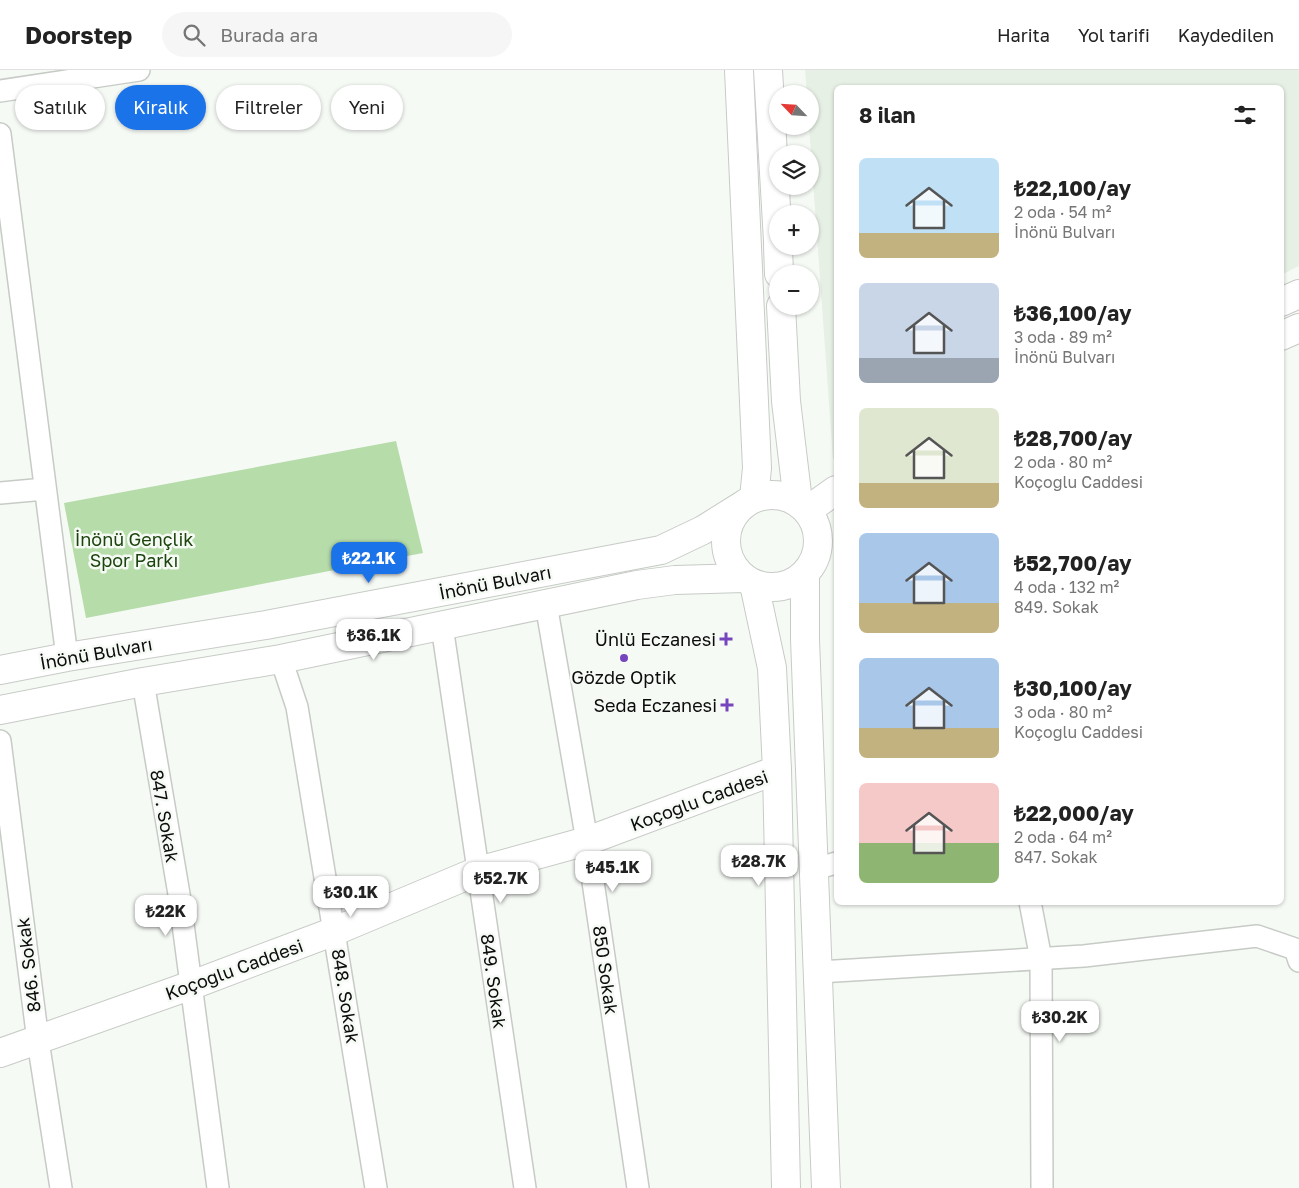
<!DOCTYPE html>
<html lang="tr">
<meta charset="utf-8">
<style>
:root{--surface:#fff;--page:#f6f6f6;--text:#222;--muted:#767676;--line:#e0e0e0;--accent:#1a73e8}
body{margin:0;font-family:"Golos Text",sans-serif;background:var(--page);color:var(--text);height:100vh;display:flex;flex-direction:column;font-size:19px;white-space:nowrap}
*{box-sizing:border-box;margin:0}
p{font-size:16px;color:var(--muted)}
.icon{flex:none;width:28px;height:28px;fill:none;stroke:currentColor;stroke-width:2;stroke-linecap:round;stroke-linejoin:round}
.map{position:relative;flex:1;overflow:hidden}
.panel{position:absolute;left:834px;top:15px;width:450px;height:820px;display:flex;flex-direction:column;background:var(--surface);border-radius:8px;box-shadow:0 1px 4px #0004}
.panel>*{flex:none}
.hud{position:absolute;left:15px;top:15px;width:475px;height:45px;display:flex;gap:10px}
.needle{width:32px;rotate:295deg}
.controls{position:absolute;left:769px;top:15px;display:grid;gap:10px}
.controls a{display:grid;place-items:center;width:50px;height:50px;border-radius:50%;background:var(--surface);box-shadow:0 1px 4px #0004;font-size:25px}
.price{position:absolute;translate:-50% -42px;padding:0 11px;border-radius:10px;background:#fff;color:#222;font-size:16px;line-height:32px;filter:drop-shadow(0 1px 2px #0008)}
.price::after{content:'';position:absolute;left:50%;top:30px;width:15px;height:11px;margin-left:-8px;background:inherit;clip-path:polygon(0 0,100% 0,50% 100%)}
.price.active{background:var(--accent);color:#fff}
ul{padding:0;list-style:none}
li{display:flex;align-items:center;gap:15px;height:125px;padding:0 25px}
li span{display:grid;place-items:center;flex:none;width:140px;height:100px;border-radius:8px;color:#555}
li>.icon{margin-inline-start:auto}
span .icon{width:60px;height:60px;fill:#fffc;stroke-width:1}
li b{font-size:21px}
h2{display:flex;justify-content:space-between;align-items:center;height:60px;padding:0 25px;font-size:21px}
.chip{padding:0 18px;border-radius:22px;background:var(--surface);box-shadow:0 1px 4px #0004;font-size:18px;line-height:45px}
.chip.active{background:var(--accent);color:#fff}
header{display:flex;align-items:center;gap:30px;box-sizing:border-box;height:70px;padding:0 25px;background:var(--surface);border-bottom:1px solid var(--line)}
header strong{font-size:24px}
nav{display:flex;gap:28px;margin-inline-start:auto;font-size:18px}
.search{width:350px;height:45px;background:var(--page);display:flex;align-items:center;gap:12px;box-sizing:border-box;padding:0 18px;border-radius:28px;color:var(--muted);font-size:19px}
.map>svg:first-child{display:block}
.built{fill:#e7f0e5}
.green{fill:#b6dcaa}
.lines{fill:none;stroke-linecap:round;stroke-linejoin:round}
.street-casing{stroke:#c7cbc6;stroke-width:24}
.secondary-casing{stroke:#c7cbc6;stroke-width:30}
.street{stroke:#fff;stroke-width:21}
.secondary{stroke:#fff;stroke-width:28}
.poi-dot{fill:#7545bd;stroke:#f6faf5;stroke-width:2}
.labels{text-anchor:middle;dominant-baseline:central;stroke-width:5;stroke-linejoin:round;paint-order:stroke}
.park-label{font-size:18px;fill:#1c440d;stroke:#f6faf5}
.street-label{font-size:18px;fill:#0b0c0b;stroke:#f6faf5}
.poi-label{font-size:18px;fill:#0b0c0b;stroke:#f6faf5;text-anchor:end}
</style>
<header>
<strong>Doorstep</strong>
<div class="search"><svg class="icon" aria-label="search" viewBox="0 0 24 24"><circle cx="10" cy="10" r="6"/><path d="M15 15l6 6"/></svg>Burada ara</div>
<nav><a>Harita</a><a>Yol tarifi</a><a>Kaydedilen</a></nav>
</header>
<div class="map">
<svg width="1299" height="1118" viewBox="0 0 1299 1118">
<rect width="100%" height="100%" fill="#f6faf5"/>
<path class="built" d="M805 0H1299V196L1281 205V18H836V388L833 389 809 56 810 24H807Z"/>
<path class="green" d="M396 371 423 483 86 548 64 433Z"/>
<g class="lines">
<g class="street-casing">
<g id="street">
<path d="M0 21 139 0"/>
<path d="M0 64 67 587"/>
<path d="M0 423 45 419"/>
<path d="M546 534 587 771 638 1118"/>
<path d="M442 556 525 1118"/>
<path d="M281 589 297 637 376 1118"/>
<path d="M143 612 179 824 218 1118"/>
<path d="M0 671 38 971 61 1118"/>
<path d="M815 799 836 793"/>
<path d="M1030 832 1041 889 1042 1118"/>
<path d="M819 902 1084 886 1257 866 1295 879 1299 891"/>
</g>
</g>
<g class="secondary-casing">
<g id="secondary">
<path d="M739 0 757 398 754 428"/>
<path d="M768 0 778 171"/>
<path d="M778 176 779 204"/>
<path d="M1281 232 1299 224"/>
<path d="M781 236 786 331 798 432"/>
<path d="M1281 266 1299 258"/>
<circle cx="772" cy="471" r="46"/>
<path d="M808 440 836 420"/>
<path d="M805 504V569L826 1118"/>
<path d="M754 514 772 598 777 700 786 1118"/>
<path d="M0 600 67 587 266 555 661 480 703 460 743 435"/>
<path d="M0 640 143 612 281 589 637 515 675 510 744 508"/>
<path d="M0 983 192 915 335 861 478 801 587 771 777 700"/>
</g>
</g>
<use href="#street" class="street"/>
<use href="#secondary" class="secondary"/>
</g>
<g class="poi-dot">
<path d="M723.5 561.5h5v5h5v5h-5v5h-5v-5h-5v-5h5z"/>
<circle cx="624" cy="588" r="5"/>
<path d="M724.5 627.5h5v5h5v5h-5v5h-5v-5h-5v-5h5z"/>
</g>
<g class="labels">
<g class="park-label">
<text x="134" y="469">İnönü Gençlik<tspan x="134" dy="21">Spor Parkı</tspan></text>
</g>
<g class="street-label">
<text transform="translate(495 512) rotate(-11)">İnönü Bulvarı</text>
<text transform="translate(96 583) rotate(-10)">İnönü Bulvarı</text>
<text transform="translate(699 730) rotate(-20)">Koçoğlu Caddesi</text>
<text transform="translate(165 746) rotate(80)">847. Sokak</text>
<text transform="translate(28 895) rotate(-97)">846. Sokak</text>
<text transform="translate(234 899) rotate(-20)">Koçoğlu Caddesi</text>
<text transform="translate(606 900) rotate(82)">850 Sokak</text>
<text transform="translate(494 911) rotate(82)">849. Sokak</text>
<text transform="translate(346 926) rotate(81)">848. Sokak</text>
</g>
<g class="poi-label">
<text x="716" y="569">Ünlü Eczanesi</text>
<text x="624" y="607" text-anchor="middle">Gözde Optik</text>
<text x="717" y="635">Seda Eczanesi</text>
</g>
</g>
</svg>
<div class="controls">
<a><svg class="needle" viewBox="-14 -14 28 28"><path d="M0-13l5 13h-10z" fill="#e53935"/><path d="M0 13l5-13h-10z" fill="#767676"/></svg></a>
<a><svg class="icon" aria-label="layers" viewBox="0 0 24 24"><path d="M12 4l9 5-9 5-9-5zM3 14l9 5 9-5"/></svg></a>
<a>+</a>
<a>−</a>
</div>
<b class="price active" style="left:369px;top:514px">₺22.1K</b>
<b class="price" style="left:374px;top:591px">₺36.1K</b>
<b class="price" style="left:759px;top:817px">₺28.7K</b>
<b class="price" style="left:613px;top:823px">₺45.1K</b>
<b class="price" style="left:501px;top:834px">₺52.7K</b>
<b class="price" style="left:351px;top:848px">₺30.1K</b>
<b class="price" style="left:166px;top:867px">₺22K</b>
<b class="price" style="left:1060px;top:973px">₺30.2K</b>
<div class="hud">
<a class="chip">Satılık</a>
<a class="chip active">Kiralık</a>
<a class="chip">Filtreler</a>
<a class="chip">Yeni</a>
</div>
<section class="panel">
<h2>8 ilan<svg class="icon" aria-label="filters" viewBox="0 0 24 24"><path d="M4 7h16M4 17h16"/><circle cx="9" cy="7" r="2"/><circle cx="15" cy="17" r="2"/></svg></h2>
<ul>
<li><span style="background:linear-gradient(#bfe0f5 75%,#c2b280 0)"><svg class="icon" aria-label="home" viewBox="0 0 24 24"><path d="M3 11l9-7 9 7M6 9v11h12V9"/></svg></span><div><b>₺22,100/ay</b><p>2 oda · 54 m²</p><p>İnönü Bulvarı</p></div></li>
<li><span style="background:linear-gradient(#c9d6e8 75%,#9aa5b1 0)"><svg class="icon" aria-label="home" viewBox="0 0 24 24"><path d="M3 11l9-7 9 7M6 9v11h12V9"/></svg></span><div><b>₺36,100/ay</b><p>3 oda · 89 m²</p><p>İnönü Bulvarı</p></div></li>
<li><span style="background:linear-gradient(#dfe7d0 75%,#c2b280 0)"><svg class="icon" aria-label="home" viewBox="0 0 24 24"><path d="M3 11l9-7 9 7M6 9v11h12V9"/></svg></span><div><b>₺28,700/ay</b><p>2 oda · 80 m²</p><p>Koçoğlu Caddesi</p></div></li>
<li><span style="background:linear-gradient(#a9c7e8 70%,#c2b280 0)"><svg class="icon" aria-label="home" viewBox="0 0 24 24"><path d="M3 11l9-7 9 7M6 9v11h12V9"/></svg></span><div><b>₺52,700/ay</b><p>4 oda · 132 m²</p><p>849. Sokak</p></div></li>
<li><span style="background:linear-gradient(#a9c7e8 70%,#c2b280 0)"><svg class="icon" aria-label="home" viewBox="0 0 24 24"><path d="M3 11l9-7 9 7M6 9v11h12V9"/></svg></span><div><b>₺30,100/ay</b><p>3 oda · 80 m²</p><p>Koçoğlu Caddesi</p></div></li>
<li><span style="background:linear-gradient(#f6c9c9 60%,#8fb573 0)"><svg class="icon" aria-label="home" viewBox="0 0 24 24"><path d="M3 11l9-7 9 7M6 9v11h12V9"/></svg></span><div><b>₺22,000/ay</b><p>2 oda · 64 m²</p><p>847. Sokak</p></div></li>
</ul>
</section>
</div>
